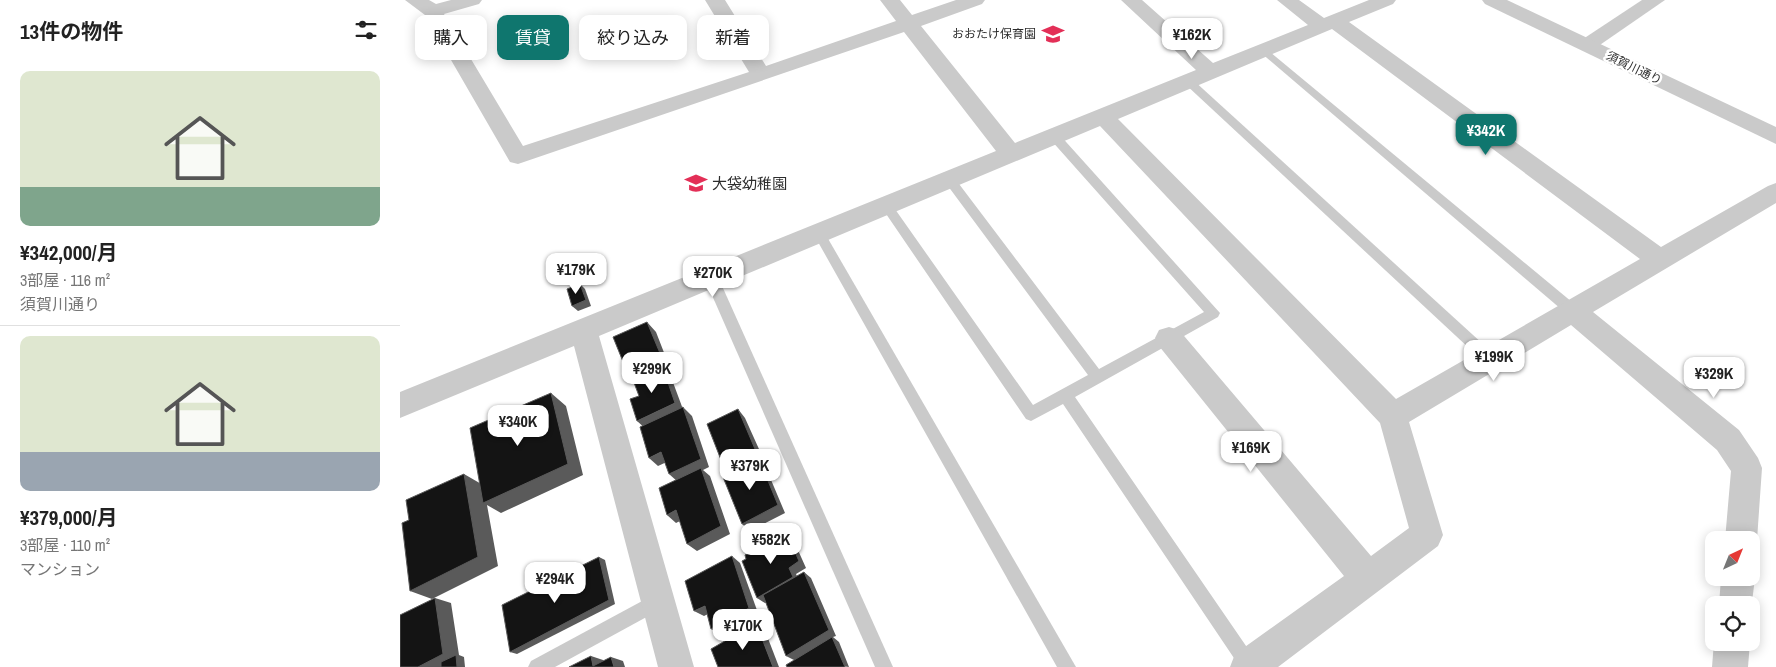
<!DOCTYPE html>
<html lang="ja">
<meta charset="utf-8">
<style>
:root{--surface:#fff;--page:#f6f6f6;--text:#222;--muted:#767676;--line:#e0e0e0;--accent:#0f766e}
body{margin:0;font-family:"Archivo Narrow","Noto Sans JP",sans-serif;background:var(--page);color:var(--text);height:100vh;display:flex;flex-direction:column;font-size:19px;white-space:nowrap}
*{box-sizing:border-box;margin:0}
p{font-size:16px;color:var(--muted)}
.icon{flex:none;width:28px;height:28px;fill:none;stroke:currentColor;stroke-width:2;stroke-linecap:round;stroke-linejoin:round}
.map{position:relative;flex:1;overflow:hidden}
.panel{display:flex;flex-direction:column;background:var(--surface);width:400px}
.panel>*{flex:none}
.top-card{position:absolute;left:15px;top:15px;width:475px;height:45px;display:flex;gap:10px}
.needle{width:32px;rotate:43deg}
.buttons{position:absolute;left:1305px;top:531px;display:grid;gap:10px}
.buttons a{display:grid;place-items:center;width:55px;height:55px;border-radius:10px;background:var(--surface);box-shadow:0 2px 12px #0003;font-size:25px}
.price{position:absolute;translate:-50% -42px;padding:0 11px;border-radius:10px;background:#fff;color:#222;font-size:16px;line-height:32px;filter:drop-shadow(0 1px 2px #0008)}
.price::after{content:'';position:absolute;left:50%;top:30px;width:15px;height:11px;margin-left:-8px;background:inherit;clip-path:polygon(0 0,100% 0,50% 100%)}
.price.current{background:var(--accent);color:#fff}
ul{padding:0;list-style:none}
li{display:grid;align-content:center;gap:10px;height:265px;padding:0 20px}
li+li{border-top:1px solid var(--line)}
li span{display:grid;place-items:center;height:155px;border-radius:10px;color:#555}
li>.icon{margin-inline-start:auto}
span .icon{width:90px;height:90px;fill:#fffc;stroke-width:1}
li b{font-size:21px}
h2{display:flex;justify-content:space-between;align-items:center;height:60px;padding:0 20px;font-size:21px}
.tag{padding:0 18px;border-radius:10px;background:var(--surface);box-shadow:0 2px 12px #0003;font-size:18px;line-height:45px}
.tag.current{background:var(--accent);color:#fff}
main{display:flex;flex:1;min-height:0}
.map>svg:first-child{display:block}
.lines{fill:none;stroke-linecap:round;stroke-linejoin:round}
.service{fill:#cacaca;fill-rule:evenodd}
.minor{fill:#cacaca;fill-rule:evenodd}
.tertiary{fill:#cacaca;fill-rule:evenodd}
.shaded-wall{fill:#5a5a5a}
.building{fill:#141414;stroke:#5a5a5a}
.labels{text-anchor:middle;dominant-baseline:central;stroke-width:5;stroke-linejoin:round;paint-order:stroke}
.far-poi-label{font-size:12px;fill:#2d2d2d;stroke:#fff;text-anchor:end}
.far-street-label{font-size:12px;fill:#2d2d2d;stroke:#fff}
.poi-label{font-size:15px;fill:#2d2d2d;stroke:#fff;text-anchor:start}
</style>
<main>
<section class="panel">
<h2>13件の物件<svg class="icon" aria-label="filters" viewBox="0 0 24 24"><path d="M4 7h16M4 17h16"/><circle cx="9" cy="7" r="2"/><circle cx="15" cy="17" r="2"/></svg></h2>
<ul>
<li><span style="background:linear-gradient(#dfe7d0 75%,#7fa58c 0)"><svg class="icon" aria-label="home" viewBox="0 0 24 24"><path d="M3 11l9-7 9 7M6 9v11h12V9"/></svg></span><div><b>¥342,000/月</b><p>3部屋 · 116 m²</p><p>須賀川通り</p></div></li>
<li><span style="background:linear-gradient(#dfe7d0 75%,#9aa5b1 0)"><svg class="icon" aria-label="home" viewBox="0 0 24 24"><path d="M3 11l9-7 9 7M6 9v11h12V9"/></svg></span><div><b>¥379,000/月</b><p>3部屋 · 110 m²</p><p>マンション</p></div></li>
</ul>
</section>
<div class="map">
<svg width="1376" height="667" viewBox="0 0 1376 667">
<rect width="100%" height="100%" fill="#fff"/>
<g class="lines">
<g class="service">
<path d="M864 47 1178 307 1180 311 1178 315H1168L860 52V48Z"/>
<path d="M788 78 792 79 1095 355 1097 359 1095 363 1090 365 1085 363 784 83V79Z"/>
<path d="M654 132 658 133 820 313 818 317 675 397 855 659 857 667H840L663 404 631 421 626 419 480 205 486 201 490 202 633 405 688 375 545 182 543 179 545 176H553L699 369 804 312 650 139 648 136Z"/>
<path d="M419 228 423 230 676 667H657L413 233Z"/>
<path d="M311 272 318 277 493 667H475L304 277Z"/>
<path d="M257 593 263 596 266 602 263 608 155 667H128L131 661Z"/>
</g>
<g class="minor">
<path d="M5 0H29L36 4 51 0H82L79 4 44 14 123 146 349 72 305 0H325L366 66 496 21 480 0H500L512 15 556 0H585L582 4 521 26 615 143 796 70 721 0H742L813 63 908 25 877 0H899L924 18 969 0H996L993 4 949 22 1261 247 1368 186 1376 183V203L1193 312 1339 430 1358 458 1362 468 1357 540 1351 552V540H1325L1331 471 1317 450 1171 325 1009 422 1043 535 1038 546 878 667H830L835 654 944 576 759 346 755 338 759 330 769 327 779 330 971 556 1009 528 980 423 700 126 199 336 294 667H258L174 346 0 418V392L596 151 504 32 118 164 110 162 25 15ZM932 29 1240 259 996 399 718 119Z"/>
<path d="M1242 0H1265L1194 49 1187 51 1180 49 1177 45 1180 41Z"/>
<path d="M1351 569 1355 578 1351 610V605H1319L1321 578H1351Z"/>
<path d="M1314 642H1350L1348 667H1312Z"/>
</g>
<path class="tertiary" d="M1082 0H1107L1376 127V144L1085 4Z"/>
</g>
<g class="shaded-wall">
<path d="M180 284 185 289 191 306 178 311 172 306Z"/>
<path d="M247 322 256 332 270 368 265 370 271 377 284 412 247 430 237 421 275 403 237 383 228 374Z"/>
<path d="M151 393 166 406 183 475 101 513 87 505 98 566 32 599 10 591 64 474 83 485Z"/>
<path d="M283 407 292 416 309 467 303 470 310 476 330 534 297 551 287 544 278 482 269 474Z"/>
<path d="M338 409 345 418 363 458 359 460 366 468 385 513 350 531 342 524 331 474 323 465Z"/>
<path d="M261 452 271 460 258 466 249 458Z"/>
<path d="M276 510 286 518 276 523 267 515Z"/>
<path d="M386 532 393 539 406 568 396 574 400 583 365 603 357 598 389 568Z"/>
<path d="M332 556 340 563 358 613 320 634 311 629Z"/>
<path d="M199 557 205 560 215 604 117 654 110 652Z"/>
<path d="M404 572 411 578 436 636 433 637 439 642 449 667 394 660 386 656Z"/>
<path d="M35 598 51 603 59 655 64 657 65 667H18Z"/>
<path d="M305 606 314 611 304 616 294 611Z"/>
<path d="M356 623 364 628 379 667H373Z"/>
<path d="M191 656 203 660 205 667 193 666Z"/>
<path d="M211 657 223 661 225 667H214Z"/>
</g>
<g class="building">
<path d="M180 284 186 300 172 306 167 289Z"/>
<path d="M247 322 262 358 228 374 213 337Z"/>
<path d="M263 368 275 403 237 421 230 399 239 396 233 380Z"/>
<path d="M151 393 168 464 83 503 70 428Z"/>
<path d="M283 407 301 459 269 474 261 452 249 458 240 427Z"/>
<path d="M338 409 355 449 323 465 307 424Z"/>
<path d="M359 459 378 505 342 524 323 477Z"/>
<path d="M301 468 321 526 287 544 276 510 267 515 259 488Z"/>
<path d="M64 474 78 557 10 591 2 523 9 520 6 500Z"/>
<path d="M386 532 399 561 389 568 393 577 357 598 342 561 346 559 345 555Z"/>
<path d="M332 556 349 608 311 629 305 606 294 611 285 581Z"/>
<path d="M199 557 209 600 110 652 102 605Z"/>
<path d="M404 572 429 630 386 656 363 595Z"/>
<path d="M35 598 43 654 18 667H0V615Z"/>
<path d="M356 623 373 667H318L311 649Z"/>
<path d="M432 637 445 667H387L386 665Z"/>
<path d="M56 655 57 667H41V662Z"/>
<path d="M191 656 193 666 211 657 214 667H169Z"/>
</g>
<defs>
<g id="school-bare" transform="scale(1.725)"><path d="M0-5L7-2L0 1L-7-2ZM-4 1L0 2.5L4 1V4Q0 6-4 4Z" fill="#e32f57" stroke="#fff" stroke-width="2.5" paint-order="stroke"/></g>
</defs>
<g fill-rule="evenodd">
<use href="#school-bare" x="653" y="34"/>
<use href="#school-bare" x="296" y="183"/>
</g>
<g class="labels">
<g class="far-poi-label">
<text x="636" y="34">おおたけ保育園</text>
</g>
<g class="far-street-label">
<text transform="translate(1234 68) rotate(26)">須賀川通り</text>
</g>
<g class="poi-label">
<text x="312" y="183">大袋幼稚園</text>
</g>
</g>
</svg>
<div class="buttons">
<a><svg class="needle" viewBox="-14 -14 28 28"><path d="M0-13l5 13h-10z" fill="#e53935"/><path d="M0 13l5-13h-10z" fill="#767676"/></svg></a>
<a><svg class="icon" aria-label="locate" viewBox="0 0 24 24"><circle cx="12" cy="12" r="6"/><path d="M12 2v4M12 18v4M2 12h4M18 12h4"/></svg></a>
</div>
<b class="price" style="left:792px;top:60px">¥162K</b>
<b class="price current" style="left:1086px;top:156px">¥342K</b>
<b class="price" style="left:176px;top:295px">¥179K</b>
<b class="price" style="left:313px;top:298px">¥270K</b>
<b class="price" style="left:1094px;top:382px">¥199K</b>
<b class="price" style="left:252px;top:394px">¥299K</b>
<b class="price" style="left:1314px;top:399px">¥329K</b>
<b class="price" style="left:118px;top:447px">¥340K</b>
<b class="price" style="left:851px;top:473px">¥169K</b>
<b class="price" style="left:350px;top:491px">¥379K</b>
<b class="price" style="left:371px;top:565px">¥582K</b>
<b class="price" style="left:155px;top:604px">¥294K</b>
<b class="price" style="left:343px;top:651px">¥170K</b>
<div class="top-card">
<a class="tag">購入</a>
<a class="tag current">賃貸</a>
<a class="tag">絞り込み</a>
<a class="tag">新着</a>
</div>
</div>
</main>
